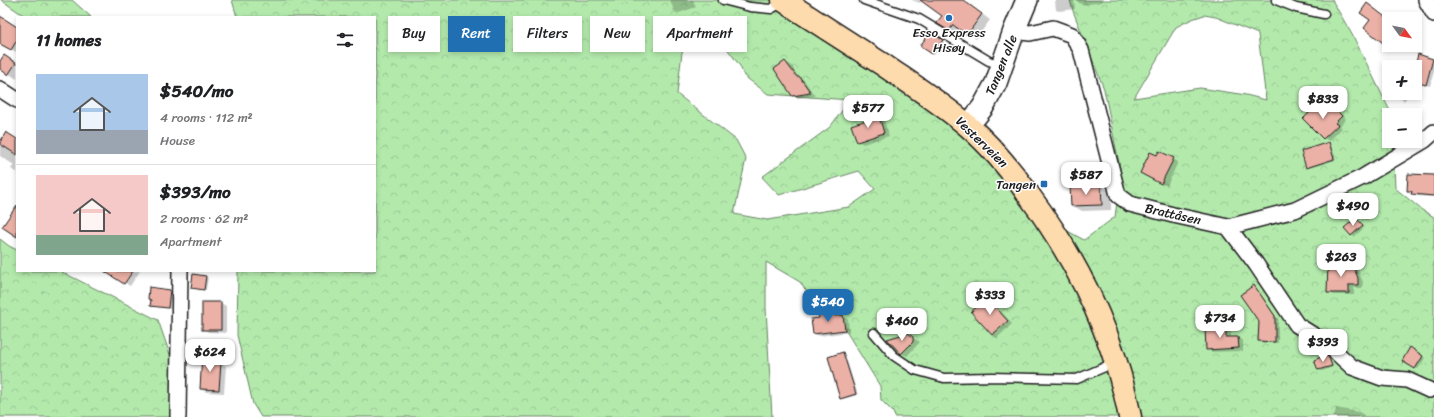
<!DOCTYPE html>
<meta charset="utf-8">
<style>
:root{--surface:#fff;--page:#f2f2f2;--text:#202124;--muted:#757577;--line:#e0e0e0;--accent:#1f6fb2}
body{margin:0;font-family:Sriracha,sans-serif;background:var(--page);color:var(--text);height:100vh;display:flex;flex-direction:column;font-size:15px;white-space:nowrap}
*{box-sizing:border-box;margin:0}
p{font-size:13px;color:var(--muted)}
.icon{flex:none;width:22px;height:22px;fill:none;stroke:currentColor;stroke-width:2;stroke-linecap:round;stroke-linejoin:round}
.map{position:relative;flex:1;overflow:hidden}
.side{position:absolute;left:16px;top:16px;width:360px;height:256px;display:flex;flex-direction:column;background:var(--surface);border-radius:0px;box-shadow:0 2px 6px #0003}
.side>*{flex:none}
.guide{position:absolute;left:388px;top:16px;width:380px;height:36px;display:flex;gap:8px}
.needle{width:26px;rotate:123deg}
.controls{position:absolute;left:1382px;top:12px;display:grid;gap:8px}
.controls a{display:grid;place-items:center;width:40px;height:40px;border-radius:0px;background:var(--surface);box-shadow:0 2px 6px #0003;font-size:20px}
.price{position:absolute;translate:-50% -34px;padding:0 9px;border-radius:8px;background:#fff;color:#222;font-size:13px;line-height:26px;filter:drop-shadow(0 1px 2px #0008)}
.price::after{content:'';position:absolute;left:50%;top:24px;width:12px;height:9px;margin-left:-6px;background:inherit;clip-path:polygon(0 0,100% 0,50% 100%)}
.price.selected{background:var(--accent);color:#fff}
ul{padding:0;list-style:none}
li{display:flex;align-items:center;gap:12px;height:100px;padding:0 20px}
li+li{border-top:1px solid var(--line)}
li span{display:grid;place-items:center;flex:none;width:112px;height:80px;border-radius:0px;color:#555}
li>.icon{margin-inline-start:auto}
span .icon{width:48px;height:48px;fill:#fffc;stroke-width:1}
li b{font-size:17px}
h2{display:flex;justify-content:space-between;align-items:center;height:48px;padding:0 20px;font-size:17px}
.tag{padding:0 14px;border-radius:0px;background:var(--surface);box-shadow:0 2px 6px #0003;font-size:14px;line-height:36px}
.tag.selected{background:var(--accent);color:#fff}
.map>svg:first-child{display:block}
.forest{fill:url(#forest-crowns);stroke:#688364;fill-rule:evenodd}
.shadow{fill:#0003}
.building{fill:#ebb1a6;stroke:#1c1c1c}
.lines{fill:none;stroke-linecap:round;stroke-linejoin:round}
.service-casing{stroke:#1c1c1c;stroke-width:11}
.minor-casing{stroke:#1c1c1c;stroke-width:18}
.secondary-casing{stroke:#1c1c1c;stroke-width:24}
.primary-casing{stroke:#1c1c1c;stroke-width:25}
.service{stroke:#fff;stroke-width:8}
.minor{stroke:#fff;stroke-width:15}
.secondary{stroke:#fff;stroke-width:21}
.primary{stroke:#fedbac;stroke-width:22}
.poi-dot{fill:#1f6fb2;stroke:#fff;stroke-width:1.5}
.labels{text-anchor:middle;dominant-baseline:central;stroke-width:3;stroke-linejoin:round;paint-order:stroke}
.poi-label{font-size:13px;fill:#1c1c1c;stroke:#fff}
.street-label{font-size:13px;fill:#1c1c1c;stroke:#fff}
</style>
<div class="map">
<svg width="1434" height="417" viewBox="0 0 1434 417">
<defs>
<pattern id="forest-crowns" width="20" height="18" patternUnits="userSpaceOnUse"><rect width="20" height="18" fill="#b3eaac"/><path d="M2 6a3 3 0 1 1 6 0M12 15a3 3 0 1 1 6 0" fill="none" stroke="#99c893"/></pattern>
</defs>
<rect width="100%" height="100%" fill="#fff"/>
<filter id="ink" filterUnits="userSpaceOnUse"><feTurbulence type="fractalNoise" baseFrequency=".025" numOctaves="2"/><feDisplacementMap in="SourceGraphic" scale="8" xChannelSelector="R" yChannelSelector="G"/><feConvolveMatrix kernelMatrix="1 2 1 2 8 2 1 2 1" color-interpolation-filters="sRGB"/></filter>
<g filter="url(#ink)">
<g class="forest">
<path d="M1 0H72L91 17H26Z"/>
<path d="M232 0H775L934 106 1053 223 1084 240 1115 217 1121 173 1104 89 1073 11 1070 0H1332L1354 38 1391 113V115H1389V141H1393L1395 188 1422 210 1434 217V417H895L893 412 881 400 880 386 844 328 820 310 800 282 766 262V308L772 417H261L253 404 237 335 238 271H375V17H237ZM1204 15 1216 17 1258 34 1266 100 1246 95 1200 88 1134 98 1176 27 1192 19ZM709 24 740 66 744 76 768 94 850 100 830 127 762 177 779 195 859 171 875 189 849 207 767 220 734 214 746 159 736 140 677 94 682 52Z"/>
<path d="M0 239 9 246 17 250V271H60L158 320 175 369V417H0Z"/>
</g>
<g class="shadow">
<path d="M670 0H693L696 7 679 13 674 11Z"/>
<path d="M911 0H921L920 3Z"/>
<path d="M922 0H963L990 20 976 39 962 29 958 35 938 23 943 16Z"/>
<path d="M1055 0H1074L1075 9 1059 11 1056 10Z"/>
<path d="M1077 0H1102V2L1083 5 1078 2Z"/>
<path d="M0 18 17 27 16 52 0 42Z"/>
<path d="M1371 20H1389V45L1384 42Z"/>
<path d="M930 33 944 42 934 55 932 54Z"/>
<path d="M4 56 17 64V79L0 68V62Z"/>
<path d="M1433 59 1434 60V71L1430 86 1417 83 1415 86V70Z"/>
<path d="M785 62 791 65 798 77 804 80 815 96 798 98 792 95Z"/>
<path d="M1392 93H1410L1404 101Z"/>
<path d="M1330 104 1335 107 1346 119 1340 126 1342 128 1329 141 1324 138 1305 119 1316 107 1322 112Z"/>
<path d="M879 117 884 120 889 136 863 144 858 141Z"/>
<path d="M17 142V173L11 169 14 165 0 156V143Z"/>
<path d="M1329 144 1331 145 1336 160 1309 168 1307 167Z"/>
<path d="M1158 156 1173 159 1178 162 1167 186 1146 176Z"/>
<path d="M1434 176V197L1417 196 1408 190Z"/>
<path d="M1101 186 1111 192V210L1082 211 1072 205Z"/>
<path d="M1358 220 1365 227 1354 237 1345 228Z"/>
<path d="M1347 263 1358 270 1363 282 1362 288H1354V295H1334L1328 292Z"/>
<path d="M107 271H140L130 286Z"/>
<path d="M206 277 208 278 206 290 192 287Z"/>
<path d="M1254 287 1257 289 1278 319V343H1263L1259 341 1260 322Z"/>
<path d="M170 291 172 292 170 309 151 305Z"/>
<path d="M988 299 993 302 1012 324 997 338 992 335Z"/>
<path d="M221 303 226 306V333L208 332 203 329Z"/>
<path d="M834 310 839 313V316H842L848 319 849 332 819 336 814 333 820 319Z"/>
<path d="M1226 327 1231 330V338H1238L1243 341V351L1212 352 1207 349Z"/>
<path d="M908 334 920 342 907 356 902 354 888 340Z"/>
<path d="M1410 349 1425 358 1418 369 1403 360Z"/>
<path d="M843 353 845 355 858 395 843 399 841 398Z"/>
<path d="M214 355 219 358V363L226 366 224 393 206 392 201 389Z"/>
<path d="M1328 358 1331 360 1333 367 1322 371 1319 370 1316 360Z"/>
<path d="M1336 408 1359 412 1364 415 1363 417H1334Z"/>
</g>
<g class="building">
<path d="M920 0H963L982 14 967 35 953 25 949 31 936 23 942 16Z"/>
<path d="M1367 3 1389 20V35L1383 43 1364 28 1370 20 1360 13Z"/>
<path d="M0 16 17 27V40L11 50 0 44Z"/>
<path d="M930 32 943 40 932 54 920 46Z"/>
<path d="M1418 54 1433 59 1426 85 1415 82 1418 71 1415 70V67Z"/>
<path d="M4 55 16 63 8 75 0 69V61Z"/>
<path d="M785 61 797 77 799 76 811 93 792 96 774 69Z"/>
<path d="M1329 103 1342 116 1335 123 1338 125 1323 139 1303 119 1316 106 1321 111Z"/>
<path d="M879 116 884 133 857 142 851 125Z"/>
<path d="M6 132 17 139V155L0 144V142Z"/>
<path d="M1329 142 1334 159 1306 168 1301 151Z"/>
<path d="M1159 151 1174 158 1161 184 1140 173 1150 152 1157 155Z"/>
<path d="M1408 174 1434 175V196L1411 194 1412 191H1407Z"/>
<path d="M1101 185 1102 205 1071 206 1070 186Z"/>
<path d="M17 205V237L2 227Z"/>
<path d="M1356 218 1363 225 1351 236 1344 228Z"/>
<path d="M1328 262H1347V266H1353L1358 278V285H1349V293H1327Z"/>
<path d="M104 271H133L124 284Z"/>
<path d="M193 274 206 276 204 290 191 288Z"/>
<path d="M1254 285 1275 316V342L1258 341 1259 322 1240 295Z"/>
<path d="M149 287 170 290 168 308 150 306 151 300 148 299Z"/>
<path d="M987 298 1008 321 992 335 971 312Z"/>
<rect x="202" y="302" width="19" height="28"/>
<path d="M834 309 835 316 843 315 845 330 813 334 811 319 819 318 818 313 823 312V311Z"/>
<path d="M1226 326V337H1238L1239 348 1206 350 1205 327Z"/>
<path d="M908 333 913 337V342L901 354 887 339Z"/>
<path d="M1410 347 1423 356 1415 369 1402 361Z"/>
<path d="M843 352 856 394 840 399 828 357Z"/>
<path d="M202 354H215L214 362H221L219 390 200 389Z"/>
<path d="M1326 355 1329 358 1332 366 1318 370 1314 360Z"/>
</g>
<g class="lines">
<g class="service-casing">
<g id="service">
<path d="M723 0 750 7 771 9 783 2"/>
<path d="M864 0 919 19 989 61 1001 65"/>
<path d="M1276 0 1296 8 1324 14"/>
<path d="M874 333 894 356 915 370 944 378 992 377 1077 379 1114 363"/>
</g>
</g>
<g class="minor-casing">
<g id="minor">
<path d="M1426 0 1434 14"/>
<path d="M1014 31 1030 33 1053 28 1072 35 1081 50 1118 195 1130 204 1173 215 1228 227 1295 210 1363 177 1425 140 1434 132"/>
<path d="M0 89 17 100"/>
<path d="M1228 227 1256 264 1297 325 1326 343 1352 367 1382 378 1407 380 1429 390"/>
<path d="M178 417 180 271"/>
</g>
</g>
<g class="secondary-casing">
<path id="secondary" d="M968 126 983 107 996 83 1014 31 1027 0"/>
</g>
<g class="primary-casing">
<path id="primary" d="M783 0C816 22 849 43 882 64 911 84 941 103 968 126 991 146 1010 169 1028 194 1077 260 1114 335 1130 417"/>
</g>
<use href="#service" class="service"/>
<use href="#minor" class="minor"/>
<use href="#secondary" class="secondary"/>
<use href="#primary" class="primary"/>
</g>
</g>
<g class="poi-dot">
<circle cx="949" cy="18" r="4"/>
<rect x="1040" y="180" width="8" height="8" rx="2"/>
</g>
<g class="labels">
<g class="poi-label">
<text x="949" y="32">Esso Express<tspan x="949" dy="15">Hisøy</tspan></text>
<text x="1036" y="184" text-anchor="end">Tangen</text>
</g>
<g class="street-label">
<text transform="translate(1001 65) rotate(-68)">Tangen alle</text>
<text transform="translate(982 142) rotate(44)">Vesterveien</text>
<text transform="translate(1173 214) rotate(13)">Brattåsen</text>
</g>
</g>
</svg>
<div class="controls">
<a><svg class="needle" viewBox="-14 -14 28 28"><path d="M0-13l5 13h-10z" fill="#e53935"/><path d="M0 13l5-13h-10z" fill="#757577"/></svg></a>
<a>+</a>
<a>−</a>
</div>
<b class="price" style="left:1323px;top:120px">$833</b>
<b class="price" style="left:868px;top:129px">$577</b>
<b class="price" style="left:1086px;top:196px">$587</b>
<b class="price" style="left:1353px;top:227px">$490</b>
<b class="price" style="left:1341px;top:278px">$263</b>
<b class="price" style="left:990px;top:316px">$333</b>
<b class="price selected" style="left:828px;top:323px">$540</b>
<b class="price" style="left:1220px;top:339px">$734</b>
<b class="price" style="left:902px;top:342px">$460</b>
<b class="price" style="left:1323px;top:363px">$393</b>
<b class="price" style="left:210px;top:373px">$624</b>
<div class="guide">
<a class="tag">Buy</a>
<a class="tag selected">Rent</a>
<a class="tag">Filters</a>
<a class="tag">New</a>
<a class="tag">Apartment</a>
</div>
<section class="side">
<h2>11 homes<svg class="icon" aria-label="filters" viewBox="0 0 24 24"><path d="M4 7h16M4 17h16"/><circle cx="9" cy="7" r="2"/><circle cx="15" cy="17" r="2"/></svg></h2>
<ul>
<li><span style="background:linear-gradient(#a9c7e8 70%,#9aa5b1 0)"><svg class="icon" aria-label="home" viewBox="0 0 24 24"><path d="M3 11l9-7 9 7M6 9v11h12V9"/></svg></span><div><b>$540/mo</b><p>4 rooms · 112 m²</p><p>House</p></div></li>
<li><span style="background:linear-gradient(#f6c9c9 75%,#7fa58c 0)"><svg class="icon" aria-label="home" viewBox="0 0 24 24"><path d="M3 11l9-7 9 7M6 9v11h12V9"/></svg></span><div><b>$393/mo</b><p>2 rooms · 62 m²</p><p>Apartment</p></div></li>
</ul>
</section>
</div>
